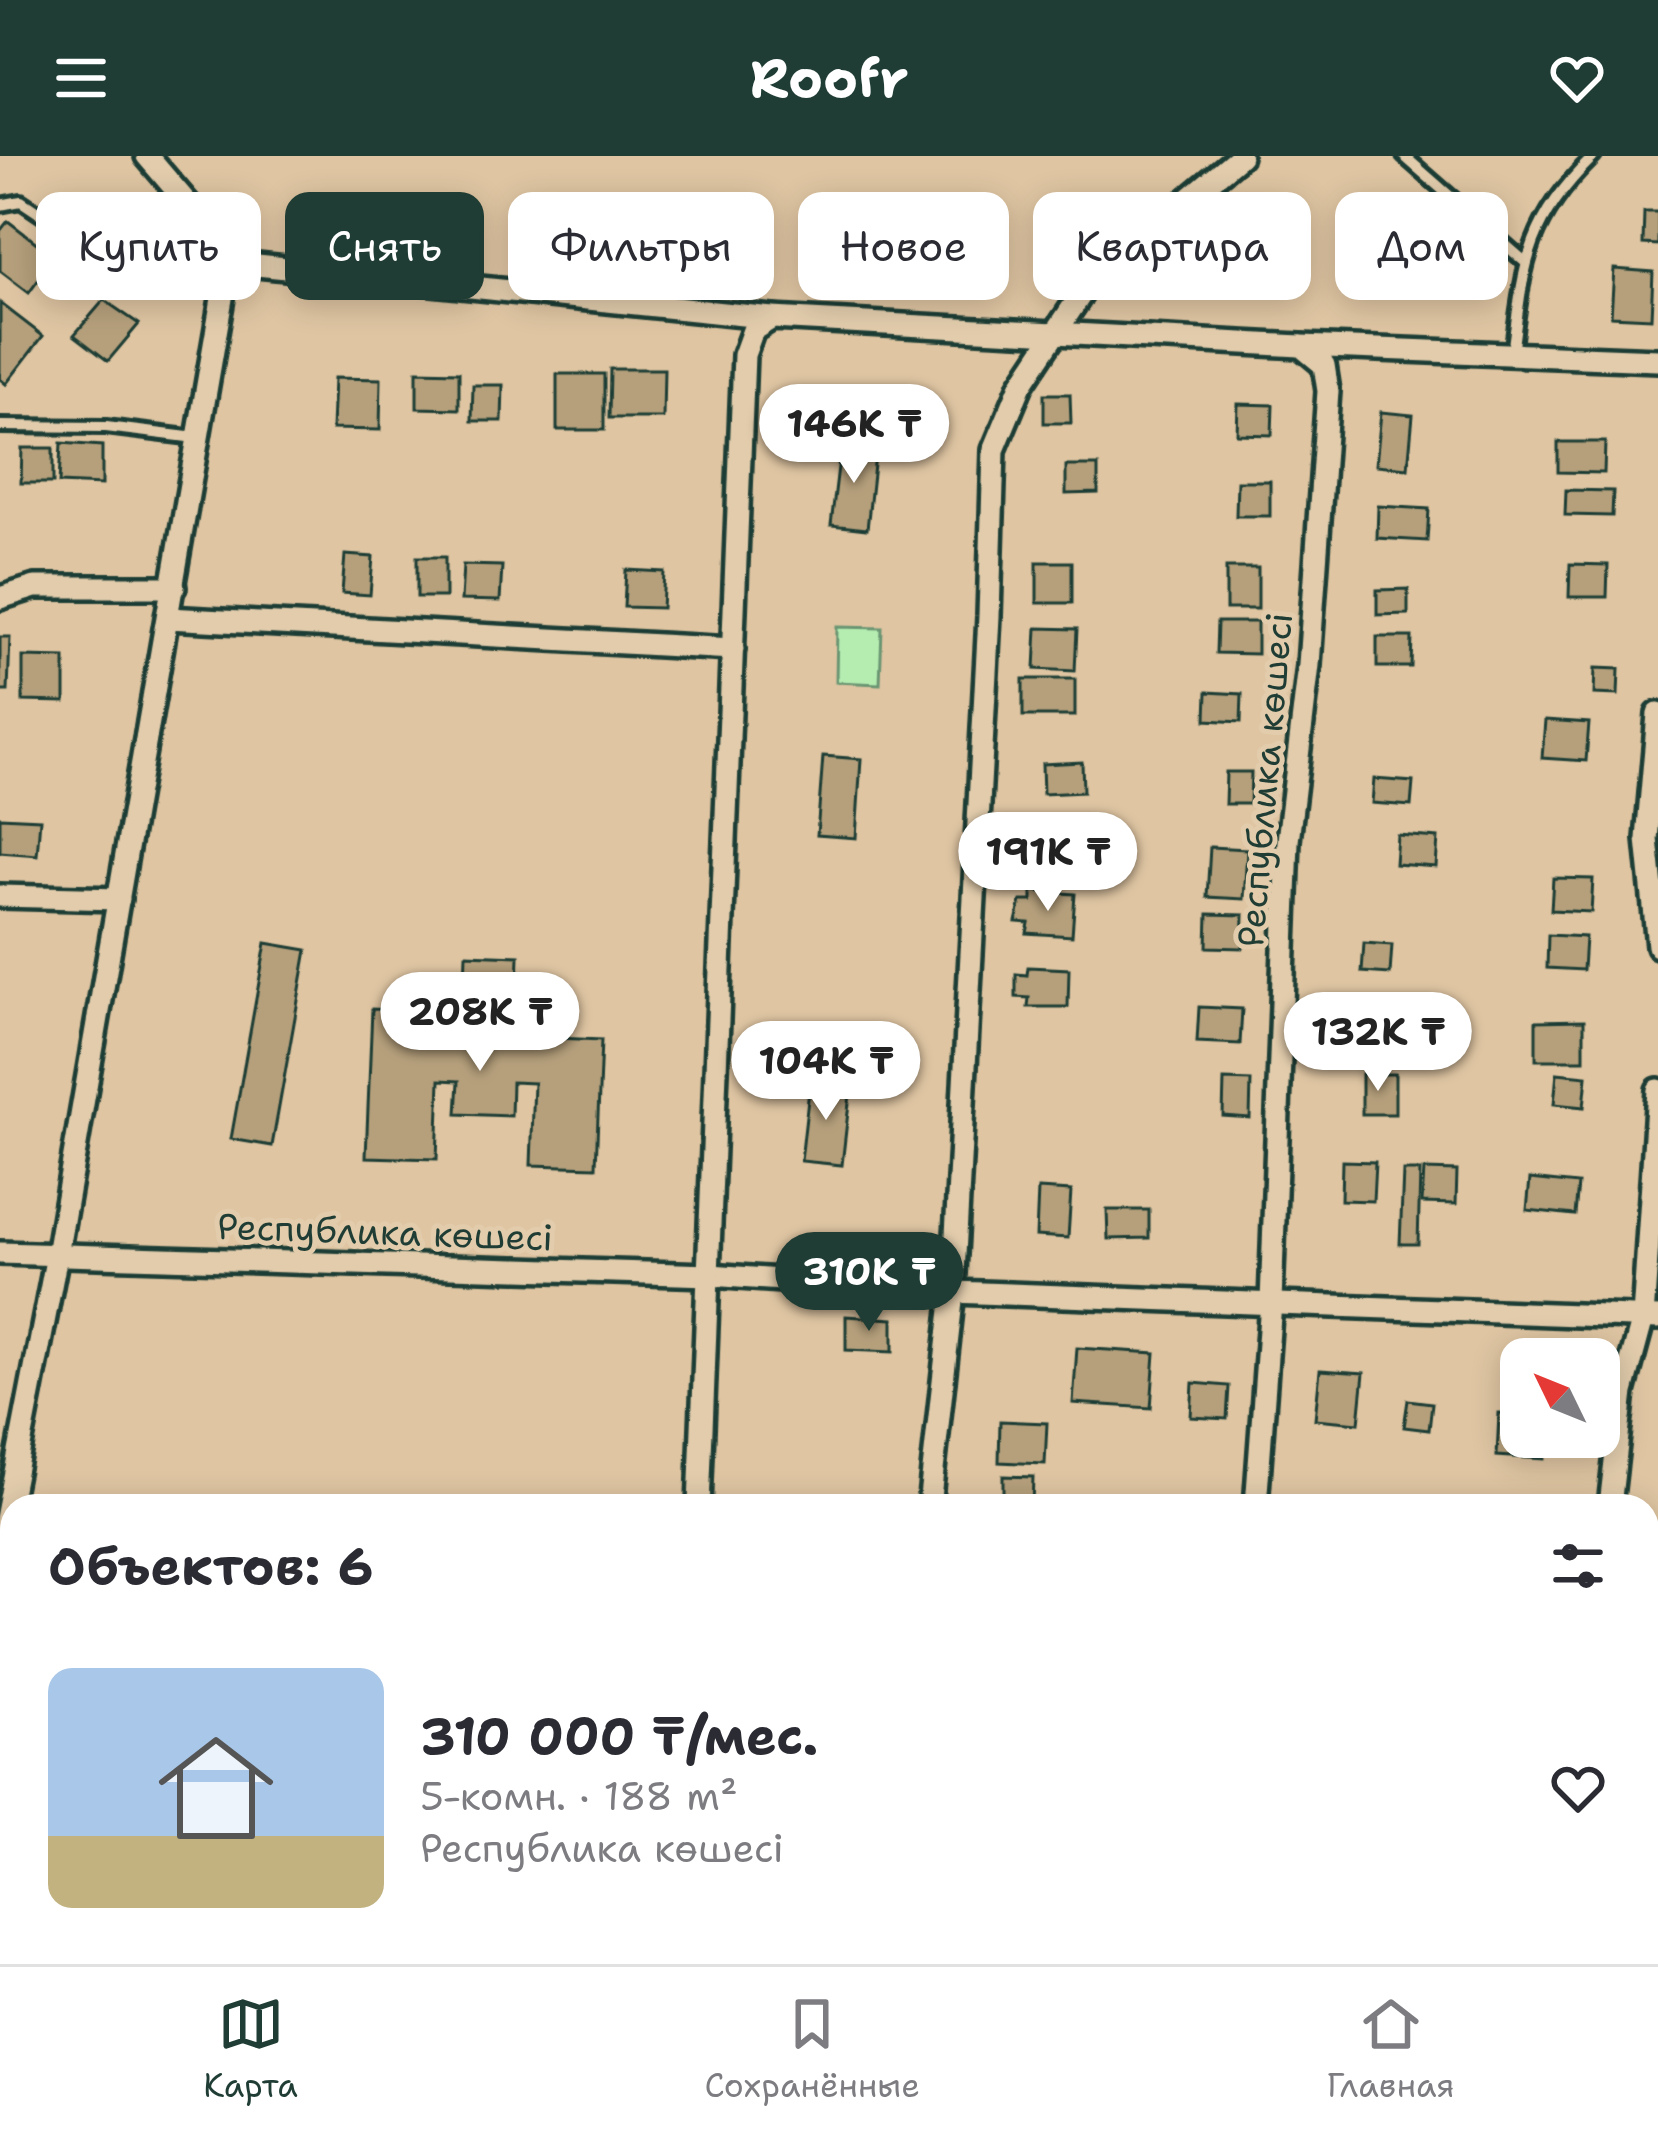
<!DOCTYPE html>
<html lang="ru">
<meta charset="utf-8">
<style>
:root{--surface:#fff;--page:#f2f2f3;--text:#2b2b33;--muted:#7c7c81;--line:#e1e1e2;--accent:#1f3d34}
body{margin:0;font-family:"Shantell Sans",sans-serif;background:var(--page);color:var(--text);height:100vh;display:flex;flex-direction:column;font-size:45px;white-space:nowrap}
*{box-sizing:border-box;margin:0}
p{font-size:39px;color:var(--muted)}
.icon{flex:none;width:66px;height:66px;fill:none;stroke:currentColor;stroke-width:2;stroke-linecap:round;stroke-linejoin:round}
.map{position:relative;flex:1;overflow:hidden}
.panel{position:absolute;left:0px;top:1338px;width:1659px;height:471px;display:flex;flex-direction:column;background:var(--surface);border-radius:36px 36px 0 0;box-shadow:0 6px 30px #0003}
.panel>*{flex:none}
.top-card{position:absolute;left:36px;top:36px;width:1587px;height:108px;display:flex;gap:24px}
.needle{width:78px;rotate:313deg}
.fabs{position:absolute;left:1500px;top:1182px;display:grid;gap:24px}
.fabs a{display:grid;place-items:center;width:120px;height:120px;border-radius:24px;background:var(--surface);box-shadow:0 6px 30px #0003;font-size:60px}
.price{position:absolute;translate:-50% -102px;padding:0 27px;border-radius:42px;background:#fff;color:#222;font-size:39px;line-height:78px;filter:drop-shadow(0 3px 6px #0008)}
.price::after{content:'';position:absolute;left:50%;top:72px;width:36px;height:27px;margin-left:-18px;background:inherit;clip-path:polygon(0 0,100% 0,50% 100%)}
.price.active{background:var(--accent);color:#fff}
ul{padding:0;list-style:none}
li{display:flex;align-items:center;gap:36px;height:300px;padding:0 48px}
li+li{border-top:3px solid var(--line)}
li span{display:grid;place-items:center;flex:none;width:336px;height:240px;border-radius:24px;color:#555}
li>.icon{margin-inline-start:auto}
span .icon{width:144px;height:144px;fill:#fffc;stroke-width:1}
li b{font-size:51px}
h2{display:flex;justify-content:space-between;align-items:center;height:144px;padding:0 48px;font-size:51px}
.chip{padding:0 42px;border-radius:24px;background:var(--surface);box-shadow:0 6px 30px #0003;font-size:42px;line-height:108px}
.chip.active{background:var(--accent);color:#fff}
header{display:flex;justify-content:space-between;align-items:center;height:156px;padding:0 48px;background:var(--accent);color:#fff;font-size:54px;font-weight:700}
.menu{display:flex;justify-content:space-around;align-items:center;height:168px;border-top:3px solid var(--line);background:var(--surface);font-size:33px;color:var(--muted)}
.menu a{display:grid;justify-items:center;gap:6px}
.menu .active{color:var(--accent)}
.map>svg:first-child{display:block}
.green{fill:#b5edb1;stroke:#6a9572;stroke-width:3}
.building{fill:#b6a07b;stroke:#1f3d34;stroke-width:3}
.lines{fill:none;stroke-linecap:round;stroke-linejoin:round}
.service-casing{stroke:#1f3d34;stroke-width:20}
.minor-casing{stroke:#1f3d34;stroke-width:30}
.service{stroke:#e2ccac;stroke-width:10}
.minor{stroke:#e2ccac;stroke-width:21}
.labels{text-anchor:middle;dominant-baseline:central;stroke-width:10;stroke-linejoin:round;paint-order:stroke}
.street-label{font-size:36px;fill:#1f3d34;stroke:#e2ccac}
</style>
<header><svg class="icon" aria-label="menu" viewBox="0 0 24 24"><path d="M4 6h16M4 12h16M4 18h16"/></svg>Roofr<svg class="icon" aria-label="heart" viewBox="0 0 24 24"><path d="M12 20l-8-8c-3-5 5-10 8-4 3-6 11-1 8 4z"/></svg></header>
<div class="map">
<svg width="1658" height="1808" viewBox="0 0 1658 1808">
<rect width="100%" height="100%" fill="#dfc5a2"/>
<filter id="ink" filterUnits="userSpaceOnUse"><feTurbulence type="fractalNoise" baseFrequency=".00833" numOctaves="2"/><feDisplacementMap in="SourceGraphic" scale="24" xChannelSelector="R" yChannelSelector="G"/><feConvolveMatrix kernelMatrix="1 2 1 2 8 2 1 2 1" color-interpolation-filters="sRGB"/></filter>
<g filter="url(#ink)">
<path class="green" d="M837 471 882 472 880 528 836 526Z"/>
<g class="building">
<path d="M1644 56H1658V89L1643 88Z"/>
<path d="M8 65 55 101 29 137 0 115V75Z"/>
<path d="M1614 113 1653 116 1651 162 1611 160Z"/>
<path d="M104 144 139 168 108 205 74 179Z"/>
<path d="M0 147 43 180 6 228 0 223Z"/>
<path d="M610 213H664L663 262H609Z"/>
<path d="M417 215 459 216V253L417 252Z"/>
<rect x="557" y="218" width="47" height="56"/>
<path d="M334 222 381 223 380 274 332 273Z"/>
<path d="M473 229H503L502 265H472Z"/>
<path d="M1044 238H1070L1071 267H1044Z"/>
<path d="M1238 248 1273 249 1272 279 1237 278Z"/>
<path d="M1381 256 1413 259 1408 312 1376 309Z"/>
<path d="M841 286 876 290 867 373 831 369Z"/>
<path d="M1558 286H1605L1604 317 1558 316Z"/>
<path d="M61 287 102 290V329L59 327Z"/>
<path d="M22 292H53V327H21Z"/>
<path d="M1066 310H1098V337L1066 338Z"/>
<path d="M1237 325H1270V360H1236Z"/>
<path d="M1566 334 1613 335 1612 360 1565 359Z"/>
<path d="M1378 350 1429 353 1427 385 1377 382Z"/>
<path d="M345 399 373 401 370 439 342 437Z"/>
<rect x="417" y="401" width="28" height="40"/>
<rect x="1037" y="406" width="35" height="41"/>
<path d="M1570 408 1608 409 1607 441H1569Z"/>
<path d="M463 409 502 410 500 445 461 444Z"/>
<rect x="1226" y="412" width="32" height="41"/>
<path d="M626 414 664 416 662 452 624 451Z"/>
<path d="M1408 433V458L1377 459V434Z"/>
<path d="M1217 466H1257V498L1216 497Z"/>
<path d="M1037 472 1077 473 1075 515 1035 513Z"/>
<path d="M0 481H10L8 535H0Z"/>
<path d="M1377 481H1412L1411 511H1377Z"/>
<path d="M23 501 65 502V546L23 545Z"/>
<path d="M1595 512 1619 513 1618 539 1594 538Z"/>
<rect x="1023" y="523" width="52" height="37"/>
<path d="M1207 536 1242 538 1241 566 1206 564Z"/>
<path d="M1545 564 1589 567 1586 605 1542 602Z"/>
<path d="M823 600 861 603 856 682 817 679Z"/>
<path d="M1082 606 1083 636 1043 638 1042 608Z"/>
<path d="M1226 616H1251L1250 648H1225Z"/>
<path d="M1374 623 1413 626 1411 650 1372 647Z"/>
<path d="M0 661 40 663 37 699 0 696Z"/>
<path d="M1045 669 1083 675 1078 711 1040 706Z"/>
<path d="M1397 679 1438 682 1436 711 1395 708Z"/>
<path d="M1210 691 1247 693 1244 743 1207 741Z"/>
<path d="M1553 722 1593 723 1591 756 1551 754Z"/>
<path d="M1032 735 1075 738 1072 780 1027 777 1029 767 1016 766 1021 745H1032Z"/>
<path d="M1208 758 1244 759 1243 792 1207 791Z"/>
<path d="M1548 779 1585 781 1583 814 1547 812Z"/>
<path d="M266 787 307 794 272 990 231 983Z"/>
<path d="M1364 787 1392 789 1390 818 1362 816Z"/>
<path d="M466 798 519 800 516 889H535V881L601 884 596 1011 531 1009 534 927 512 926 511 960 457 958 459 925 440 924 437 1003 366 1001 372 853 443 856 442 886 463 887Z"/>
<path d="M1028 811 1069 813 1068 851H1028L1029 842 1016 841V818L1027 819Z"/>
<path d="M1199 851 1242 853 1240 888 1197 886Z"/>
<path d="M1359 860 1394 861 1393 896 1358 895Z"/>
<path d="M1584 864V904H1536V865Z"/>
<path d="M1557 917 1587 920 1584 951 1554 948Z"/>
<rect x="1362" y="918" width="33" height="40"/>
<path d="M1224 924 1251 925 1250 962 1223 960Z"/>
<path d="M810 925 851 929 842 1009 801 1005Z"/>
<path d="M1342 1005 1375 1006 1373 1045 1341 1044Z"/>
<path d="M1424 1014 1457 1015 1456 1048 1422 1047Z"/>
<path d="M1403 1015H1420L1418 1088H1400Z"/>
<path d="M1530 1023 1578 1028 1575 1059 1527 1054Z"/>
<path d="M1038 1033 1071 1035 1068 1082 1036 1080Z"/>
<path d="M1107 1054H1149V1082L1108 1083Z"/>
<path d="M846 1160 893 1163V1196L846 1194Z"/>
<path d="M1077 1192 1155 1197 1151 1252 1073 1247Z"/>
<path d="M1320 1214 1364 1217 1359 1267 1315 1263Z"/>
<path d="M1193 1227 1229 1230 1227 1263 1191 1261Z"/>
<path d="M1408 1244 1432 1247 1429 1274 1404 1271Z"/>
<path d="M1499 1257 1521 1258V1281H1545L1544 1303 1497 1300Z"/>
<path d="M1000 1265 1047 1267 1045 1308 999 1306Z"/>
<path d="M1003 1320 1033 1321 1032 1350H1003Z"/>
<path d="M1124 1797H1161L1169 1808H1108Z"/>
<path d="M1342 1797H1367L1381 1808H1333Z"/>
<path d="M1583 1797 1602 1808H1577Z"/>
</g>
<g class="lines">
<g class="service-casing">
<g id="service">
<path d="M1404 0 1524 105"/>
<path d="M0 49 21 45 91 92 116 99 161 90 206 107 225 125"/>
<path d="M1512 198C1524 108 1526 67 1594 0"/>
<path d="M0 270 106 271 196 282"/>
</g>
</g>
<g class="minor-casing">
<g id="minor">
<path d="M147 0 240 109"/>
<path d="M1301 190 1658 204"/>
<path d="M0 442 35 431H174"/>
<path d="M168 462 733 493"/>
<path d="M1658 558 1647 683 1658 790"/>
<path d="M0 740 119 743"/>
<path d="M0 1097 710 1119 953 1136 1658 1162"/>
<path d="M699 1350 744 199 753 174 772 162 1301 190 1324 209 1328 235 1309 509 1288 685 1271 1146 1256 1350"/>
<path d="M929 1350 953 1136 989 460 994 294 1021 229 1103 105 1160 67 1240 0"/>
<path d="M1610 1350 1623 1236 1643 1162 1658 934"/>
<path d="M0 1394 57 1099 225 125 240 109H257L772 162"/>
<path d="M0 1489 12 1490"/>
<path d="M1236 1797 1248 1808"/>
<path d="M683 1808V1797"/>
<path d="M959 1808 986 1797"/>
<path d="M1482 1808 1487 1797"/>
</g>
</g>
<use href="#service" class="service"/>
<use href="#minor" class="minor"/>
</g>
</g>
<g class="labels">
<g class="street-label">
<text transform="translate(1265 624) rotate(-85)">Республика көшесі</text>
<text transform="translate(385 1076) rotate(2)">Республика көшесі</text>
</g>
</g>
</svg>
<div class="fabs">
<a><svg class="needle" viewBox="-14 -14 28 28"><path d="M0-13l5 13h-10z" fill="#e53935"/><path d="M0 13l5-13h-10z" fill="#7c7c81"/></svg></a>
</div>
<b class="price" style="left:854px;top:330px">146K ₸</b>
<b class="price" style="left:1048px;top:758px">191K ₸</b>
<b class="price" style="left:480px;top:918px">208K ₸</b>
<b class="price" style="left:1378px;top:938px">132K ₸</b>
<b class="price" style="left:826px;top:967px">104K ₸</b>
<b class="price active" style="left:869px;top:1178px">310K ₸</b>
<div class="top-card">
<a class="chip">Купить</a>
<a class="chip active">Снять</a>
<a class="chip">Фильтры</a>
<a class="chip">Новое</a>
<a class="chip">Квартира</a>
<a class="chip">Дом</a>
</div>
<section class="panel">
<h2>Объектов: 6<svg class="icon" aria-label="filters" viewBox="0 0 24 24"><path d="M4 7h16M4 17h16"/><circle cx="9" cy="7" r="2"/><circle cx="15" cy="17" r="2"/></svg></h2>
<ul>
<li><span style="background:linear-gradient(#a9c7e8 70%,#c2b280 0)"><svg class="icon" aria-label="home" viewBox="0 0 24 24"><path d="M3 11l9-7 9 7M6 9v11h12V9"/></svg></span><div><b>310 000 ₸/мес.</b><p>5-комн. · 188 m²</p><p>Республика көшесі</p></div><svg class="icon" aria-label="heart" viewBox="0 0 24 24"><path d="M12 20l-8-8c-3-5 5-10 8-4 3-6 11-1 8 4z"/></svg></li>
</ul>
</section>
</div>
<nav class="menu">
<a class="active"><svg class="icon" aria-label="map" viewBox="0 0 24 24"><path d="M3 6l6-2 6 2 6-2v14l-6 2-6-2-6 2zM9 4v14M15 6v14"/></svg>Карта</a>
<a><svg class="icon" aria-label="saved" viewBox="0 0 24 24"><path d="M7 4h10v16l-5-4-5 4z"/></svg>Сохранённые</a>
<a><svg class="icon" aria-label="home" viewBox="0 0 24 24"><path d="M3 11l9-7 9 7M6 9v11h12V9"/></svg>Главная</a>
</nav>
